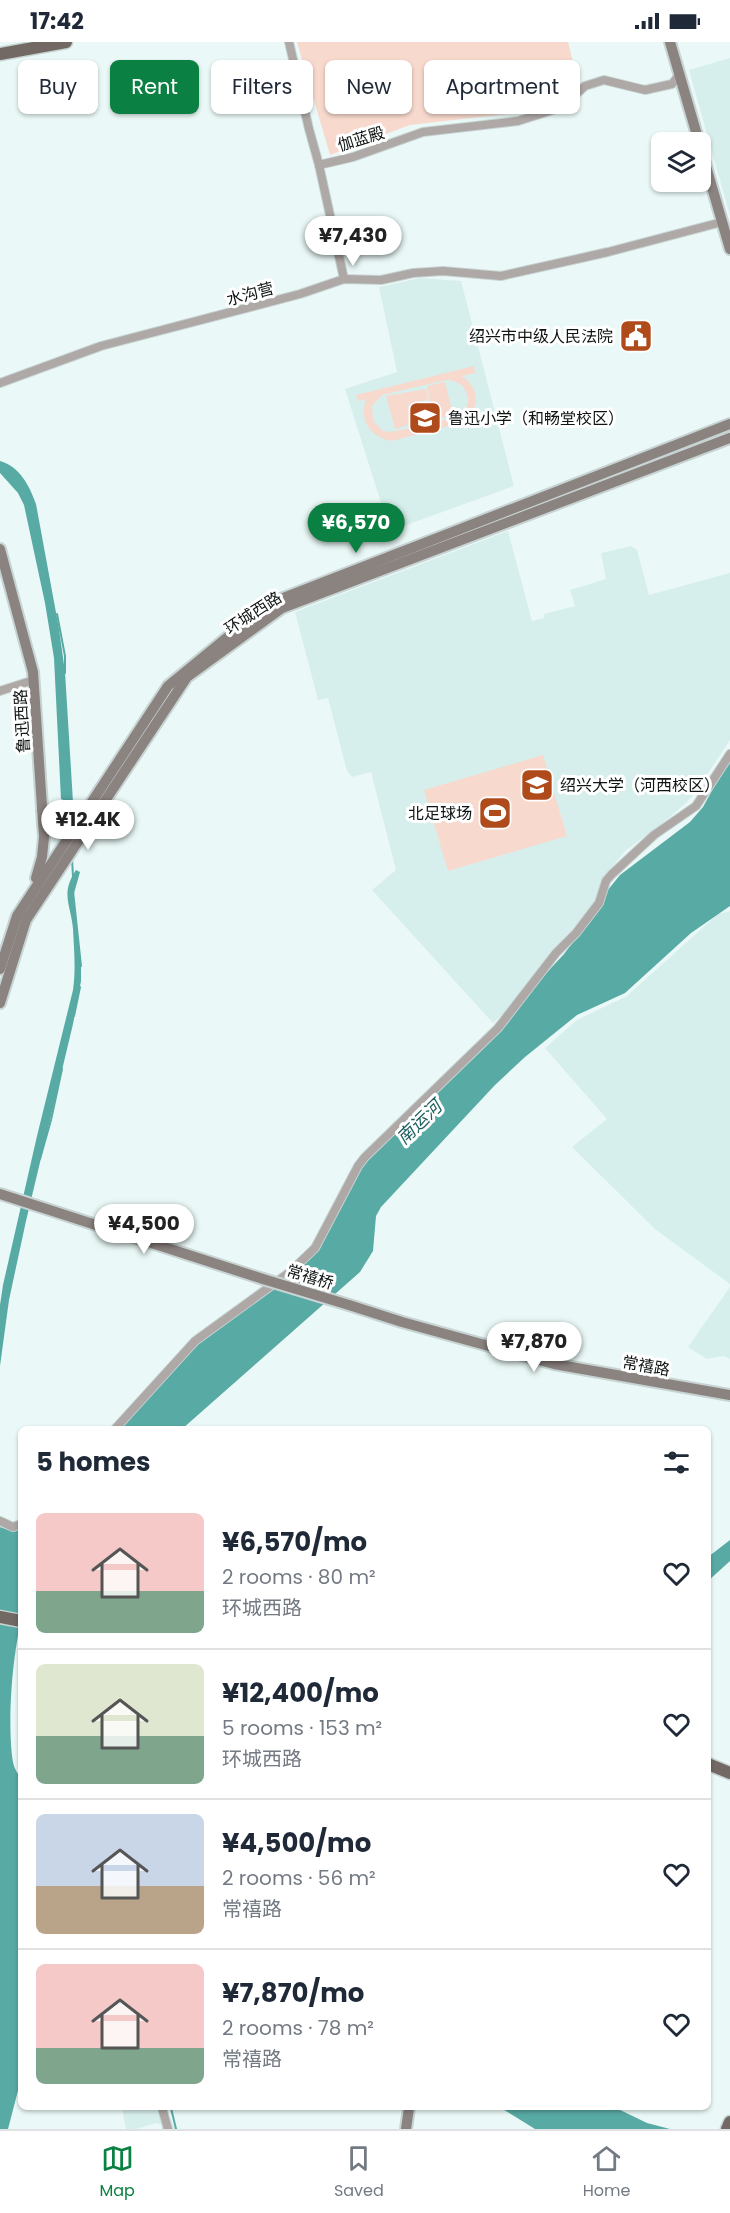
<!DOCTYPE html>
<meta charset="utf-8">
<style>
:root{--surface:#fff;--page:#f6f6f7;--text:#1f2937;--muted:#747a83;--line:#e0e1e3;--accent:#0b8043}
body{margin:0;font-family:Poppins,"Noto Sans SC",sans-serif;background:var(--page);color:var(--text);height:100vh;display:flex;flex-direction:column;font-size:22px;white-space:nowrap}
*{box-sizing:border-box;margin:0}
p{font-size:20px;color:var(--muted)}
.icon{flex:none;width:33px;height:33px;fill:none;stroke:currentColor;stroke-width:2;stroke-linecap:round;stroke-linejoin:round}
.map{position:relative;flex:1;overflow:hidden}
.side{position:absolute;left:18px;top:1384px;width:693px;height:684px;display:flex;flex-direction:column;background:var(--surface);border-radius:9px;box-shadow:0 2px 4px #0004}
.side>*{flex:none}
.banner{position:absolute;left:18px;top:18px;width:694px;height:54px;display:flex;gap:12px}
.controls{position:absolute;left:651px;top:90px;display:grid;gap:12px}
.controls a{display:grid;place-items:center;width:60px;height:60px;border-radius:9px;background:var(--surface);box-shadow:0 2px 4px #0004;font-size:30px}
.price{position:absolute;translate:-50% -51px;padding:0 14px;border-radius:21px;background:#fff;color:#222;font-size:20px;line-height:39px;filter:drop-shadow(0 2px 3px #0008)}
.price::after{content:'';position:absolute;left:50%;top:36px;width:18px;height:14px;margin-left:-9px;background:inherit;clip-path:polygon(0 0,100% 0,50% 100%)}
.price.selected{background:var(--accent);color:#fff}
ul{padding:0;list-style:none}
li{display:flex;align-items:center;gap:18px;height:150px;padding:0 18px}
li+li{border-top:2px solid var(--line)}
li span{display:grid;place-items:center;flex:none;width:168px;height:120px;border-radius:9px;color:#555}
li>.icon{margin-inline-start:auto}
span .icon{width:72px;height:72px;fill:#fffc;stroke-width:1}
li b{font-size:26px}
h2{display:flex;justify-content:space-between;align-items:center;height:72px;padding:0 18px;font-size:26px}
.chip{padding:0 21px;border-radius:9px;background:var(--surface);box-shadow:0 2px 4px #0004;font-size:21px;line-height:54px}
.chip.selected{background:var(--accent);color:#fff}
.status{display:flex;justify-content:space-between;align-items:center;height:42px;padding:0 30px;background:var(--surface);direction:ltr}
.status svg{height:16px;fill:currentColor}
.tab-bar{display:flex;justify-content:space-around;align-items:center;height:84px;border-top:2px solid var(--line);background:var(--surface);font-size:16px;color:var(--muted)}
.tab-bar a{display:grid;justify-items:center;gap:3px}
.tab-bar .selected{color:var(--accent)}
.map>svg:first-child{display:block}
.built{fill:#d7efec}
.green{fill:#f8d9ce;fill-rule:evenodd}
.water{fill:#58aaa4}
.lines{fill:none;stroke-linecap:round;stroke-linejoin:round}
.stream{stroke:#58aaa4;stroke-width:2}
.street-casing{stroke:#c7d4d3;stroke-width:10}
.secondary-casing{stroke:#c7d4d3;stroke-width:14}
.primary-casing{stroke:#c7d4d3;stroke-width:15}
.street{stroke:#aea8a6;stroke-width:8}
.secondary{stroke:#8b8380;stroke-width:10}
.primary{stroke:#726965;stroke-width:12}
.secondary-bridge-casing{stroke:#c7d4d3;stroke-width:14;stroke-linecap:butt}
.secondary-bridge{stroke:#8b8380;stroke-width:10}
.labels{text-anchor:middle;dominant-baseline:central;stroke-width:6;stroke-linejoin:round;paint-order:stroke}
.street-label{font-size:16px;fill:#0f1313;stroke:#fff}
.poi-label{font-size:16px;fill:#0f1313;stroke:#fff;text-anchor:end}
.water-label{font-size:18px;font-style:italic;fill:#1d605d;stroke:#fff}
</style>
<div class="status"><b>17:42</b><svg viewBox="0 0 49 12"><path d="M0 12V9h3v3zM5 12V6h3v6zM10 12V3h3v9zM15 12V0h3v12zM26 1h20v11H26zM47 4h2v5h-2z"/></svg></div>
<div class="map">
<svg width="730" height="2087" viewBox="0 0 730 2087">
<rect width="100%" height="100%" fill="#eaf9f7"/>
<g class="built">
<path d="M730 16V174L689 28Z"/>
<path d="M420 236 461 239 514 444 390 489 345 347 397 330 379 245Z"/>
<path d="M508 489 532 579 544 576V572L575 564 570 548 606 537 601 511 631 504 637 508 649 553 730 531V698L695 751 685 762 659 784 625 809 603 836 593 866 551 909 509 966 493 981 372 848 396 828 371 730 352 735 347 729 328 656 318 658 295 570Z"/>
<path d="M730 869V1242L655 1187 572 1105 607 1077 545 1006 577 978 627 954 718 872Z"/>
<path d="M730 1245V1317L724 1314 707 1317 688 1305Z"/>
<path d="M122 2066H166L175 2087H161L162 2083 156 2081 136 2087H126Z"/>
</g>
<g class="green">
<path d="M297 0H568L579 44 560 56 522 70 410 83 330 113Z"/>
<path d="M474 324 475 331 462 334C482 348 480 369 460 381L392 399C370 395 359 379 366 357L358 359 356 353ZM446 338C454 338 462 341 465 348 469 355 469 364 463 370 455 378 404 387 391 390L383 389 373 379 372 364 382 353Z"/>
<path d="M445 340 453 373 435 377 433 372 434 375 395 387 386 354 426 347 429 357 408 363 409 370 431 365 427 344Z"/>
<path d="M543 713 567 794 448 829 424 748Z"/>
</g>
<g class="water">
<path d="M0 419C20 425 29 443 36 462L59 587 65 630 73 760 70 761 61 757 54 616 45 561 24 463 18 451 0 431Z"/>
<path d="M730 716V864L691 891 625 951 577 973 525 1015 495 1043 381 1165 376 1174 373 1209 360 1230 182 1387 117 1388 193 1305 307 1214 357 1128 457 1027 564 912 586 883 607 849 620 833 690 780 703 765Z"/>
<path d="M76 828 80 830 73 855 81 921V939L73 982 26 1179 9 1258 0 1324V1263L3 1243 37 1094 73 948C76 928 74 907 73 887 71 863 60 852 76 828Z"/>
<path d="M0 1485 9 1488 21 1486V1580C12 1616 7 1683 13 1720 14 1726 18 1732 21 1737V2037L8 2087H0Z"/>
<path d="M730 1498V1519L708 1539V1515Z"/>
<path d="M501 2066H616L647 2081 670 2087H535Z"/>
</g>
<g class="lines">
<g class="stream">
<path d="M57 572 65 614V631"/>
<path d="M70 759 71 781"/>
<path d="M72 816 73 835"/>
<path d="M73 849 81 924"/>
<path d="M74 974 80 945"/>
<path d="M40 1117 51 1078 62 1027"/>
<path d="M171 2066 176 2087"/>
</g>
<g class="street-casing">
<g id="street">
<path d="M289 0 309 87 319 123 344 237"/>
<path d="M319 123 353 115 423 90 518 79 562 65 585 44 604 38 645 48 672 42 680 32"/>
<path d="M0 341 101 304 300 252 344 237 381 238 413 231 443 229 501 234 608 210 722 180"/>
<path d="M0 649 34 638"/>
<path d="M114 1388 195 1299 290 1230 315 1206 358 1124 365 1115 498 986 556 911 576 891 599 861 606 839 611 833 654 793 696 764 730 712"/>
<path d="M0 1479 13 1485 21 1482"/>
<path d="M162 2066 168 2087"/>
</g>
</g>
<g class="secondary-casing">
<g id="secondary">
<path d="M670 0 699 100"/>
<path d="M700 104 730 207"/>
<path d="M0 507 33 630 44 795 42 815 36 836"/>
<path d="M42 768 77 790"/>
<path d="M0 927 17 874 168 644 268 562 730 382"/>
<path d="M0 961 26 878 187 635 282 566 730 396"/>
<path d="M0 1152 263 1237"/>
<path d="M349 1263 402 1280 554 1322 730 1353"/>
<path d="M406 2087 409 2066"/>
</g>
</g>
<g class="primary-casing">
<g id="primary">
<path d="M0 12 66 0"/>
<path d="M0 1575 21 1579"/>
<path d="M708 1722 730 1731"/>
<path d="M727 2087 730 2080"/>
</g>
</g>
<use href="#street" class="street"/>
<use href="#secondary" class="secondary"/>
<use href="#primary" class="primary"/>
<g class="secondary-bridge-casing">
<path id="secondary-bridge" d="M263 1237 349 1263"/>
</g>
<use href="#secondary-bridge" class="secondary-bridge"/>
</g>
<defs>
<g id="civic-square" transform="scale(1.725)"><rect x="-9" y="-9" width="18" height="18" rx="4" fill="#af4a1b" stroke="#fff"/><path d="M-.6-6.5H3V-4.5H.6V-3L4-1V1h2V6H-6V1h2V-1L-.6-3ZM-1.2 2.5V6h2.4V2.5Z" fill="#fff"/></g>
<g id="school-square" transform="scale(1.725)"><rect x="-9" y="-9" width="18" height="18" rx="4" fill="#af4a1b" stroke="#fff"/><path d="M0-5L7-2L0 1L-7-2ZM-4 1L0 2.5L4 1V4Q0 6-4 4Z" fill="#fff"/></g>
<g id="university-square" transform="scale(1.725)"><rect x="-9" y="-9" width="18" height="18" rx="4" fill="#af4a1b" stroke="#fff"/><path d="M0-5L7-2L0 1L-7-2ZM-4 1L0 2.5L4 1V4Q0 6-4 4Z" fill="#fff"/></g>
<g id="stadium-square" transform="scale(1.725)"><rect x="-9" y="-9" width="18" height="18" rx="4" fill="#af4a1b" stroke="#fff"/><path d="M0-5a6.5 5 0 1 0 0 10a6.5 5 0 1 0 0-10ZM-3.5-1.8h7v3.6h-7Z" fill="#fff"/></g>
</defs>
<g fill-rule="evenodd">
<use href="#civic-square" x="636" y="294"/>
<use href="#school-square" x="425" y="376"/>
<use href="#university-square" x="537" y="743"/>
<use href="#stadium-square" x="495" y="771"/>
</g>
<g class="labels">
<g class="street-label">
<text transform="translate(361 97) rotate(-17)">伽蓝殿</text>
<text transform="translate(250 252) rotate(-15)">水沟营</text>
<text transform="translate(253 571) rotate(-33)">环城西路</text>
<text transform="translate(22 679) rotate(-93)">鲁迅西路</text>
<text transform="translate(310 1235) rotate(17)">常禧桥</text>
<text transform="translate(646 1324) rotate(10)">常禧路</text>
</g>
<g class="poi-label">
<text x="613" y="294">绍兴市中级人民法院</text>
<text x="448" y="376" text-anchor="start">鲁迅小学（和畅堂校区）</text>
<text x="560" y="743" text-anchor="start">绍兴大学（河西校区）</text>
<text x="472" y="771">北足球场</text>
</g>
<g class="water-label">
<text transform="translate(419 1080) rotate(-44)">南运河</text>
</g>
</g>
</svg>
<div class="controls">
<a><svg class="icon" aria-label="layers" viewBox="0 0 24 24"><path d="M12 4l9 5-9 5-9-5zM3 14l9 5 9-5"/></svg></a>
</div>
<b class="price" style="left:353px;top:225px">¥7,430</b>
<b class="price selected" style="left:356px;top:512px">¥6,570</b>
<b class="price" style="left:88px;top:809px">¥12.4K</b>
<b class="price" style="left:144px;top:1213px">¥4,500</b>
<b class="price" style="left:534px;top:1331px">¥7,870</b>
<div class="banner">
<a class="chip">Buy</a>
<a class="chip selected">Rent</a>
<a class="chip">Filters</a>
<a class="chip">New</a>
<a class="chip">Apartment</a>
</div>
<section class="side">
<h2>5 homes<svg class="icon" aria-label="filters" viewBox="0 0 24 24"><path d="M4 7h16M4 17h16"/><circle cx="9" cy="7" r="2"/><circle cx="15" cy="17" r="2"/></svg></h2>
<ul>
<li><span style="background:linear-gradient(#f6c9c9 65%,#7fa58c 0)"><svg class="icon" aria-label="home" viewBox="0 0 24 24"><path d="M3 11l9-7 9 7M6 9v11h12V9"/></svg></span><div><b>¥6,570/mo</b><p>2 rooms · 80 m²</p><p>环城西路</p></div><svg class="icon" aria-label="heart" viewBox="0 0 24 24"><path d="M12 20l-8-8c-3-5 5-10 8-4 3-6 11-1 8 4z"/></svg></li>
<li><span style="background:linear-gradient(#dfe7d0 60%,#7fa58c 0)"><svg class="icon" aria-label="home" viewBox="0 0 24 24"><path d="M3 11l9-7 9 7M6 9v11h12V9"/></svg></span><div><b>¥12,400/mo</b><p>5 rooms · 153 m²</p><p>环城西路</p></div><svg class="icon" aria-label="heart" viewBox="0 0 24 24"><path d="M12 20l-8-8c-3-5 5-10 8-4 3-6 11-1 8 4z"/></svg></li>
<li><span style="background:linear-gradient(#c9d6e8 60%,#b9a48a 0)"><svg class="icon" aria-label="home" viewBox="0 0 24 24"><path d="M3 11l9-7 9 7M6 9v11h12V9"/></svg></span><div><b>¥4,500/mo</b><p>2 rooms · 56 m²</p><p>常禧路</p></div><svg class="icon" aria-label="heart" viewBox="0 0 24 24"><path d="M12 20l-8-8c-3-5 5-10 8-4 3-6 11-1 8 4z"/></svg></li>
<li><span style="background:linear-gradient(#f6c9c9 70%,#7fa58c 0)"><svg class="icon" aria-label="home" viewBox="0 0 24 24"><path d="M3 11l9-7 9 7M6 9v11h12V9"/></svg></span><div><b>¥7,870/mo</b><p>2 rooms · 78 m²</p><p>常禧路</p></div><svg class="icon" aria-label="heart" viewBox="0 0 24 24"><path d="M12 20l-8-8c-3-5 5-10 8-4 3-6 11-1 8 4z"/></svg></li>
</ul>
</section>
</div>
<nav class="tab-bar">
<a class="selected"><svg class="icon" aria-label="map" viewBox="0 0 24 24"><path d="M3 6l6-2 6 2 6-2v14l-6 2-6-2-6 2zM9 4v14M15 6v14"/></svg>Map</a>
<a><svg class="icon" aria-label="saved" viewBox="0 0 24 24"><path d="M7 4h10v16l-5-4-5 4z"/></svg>Saved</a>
<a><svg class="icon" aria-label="home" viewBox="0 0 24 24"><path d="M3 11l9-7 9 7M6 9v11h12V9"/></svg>Home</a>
</nav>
